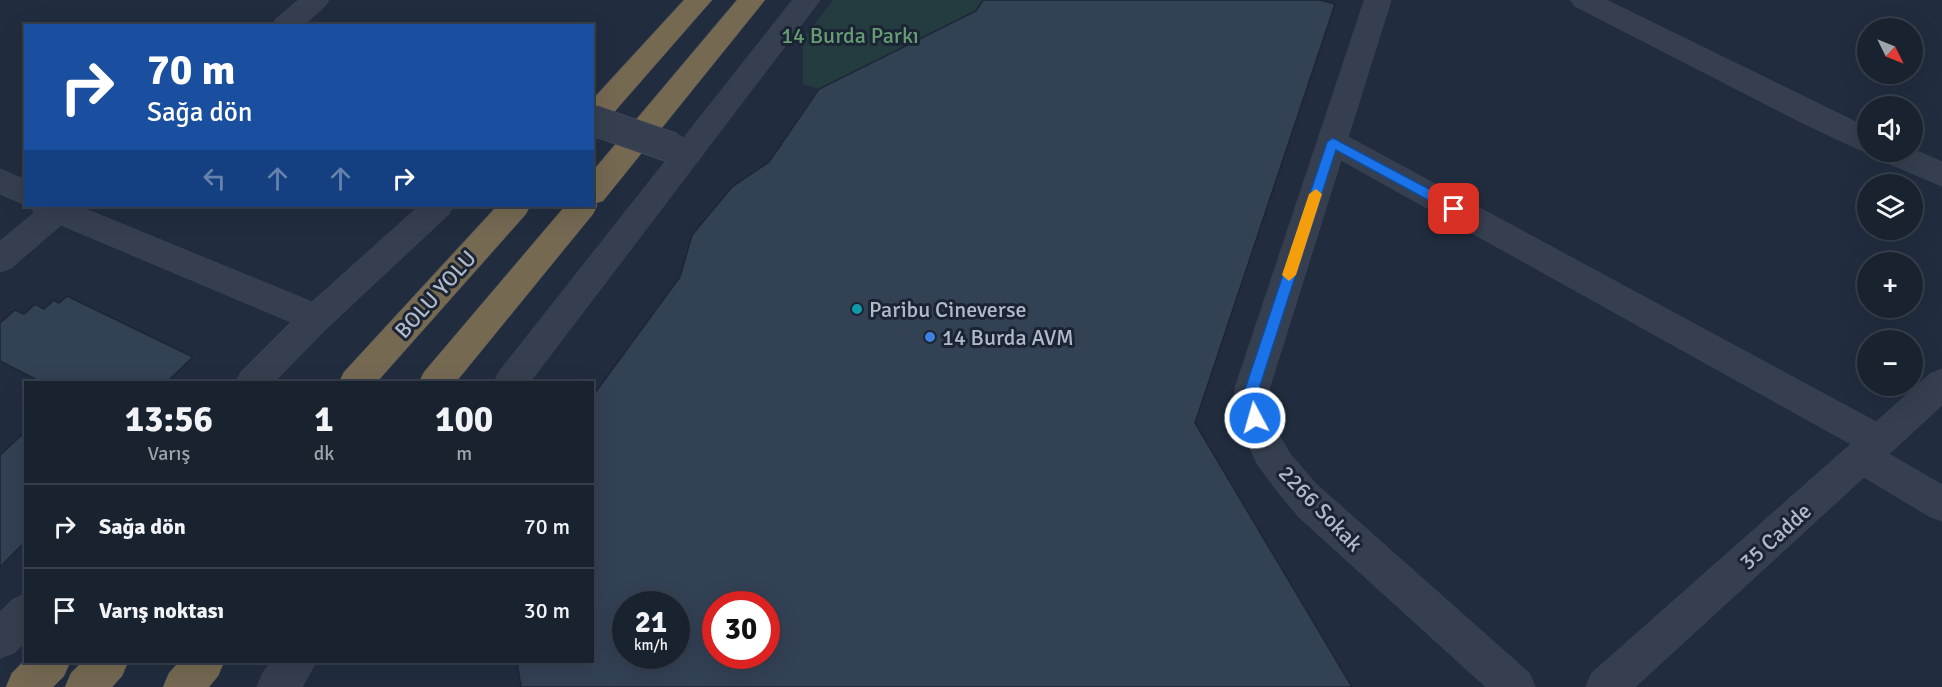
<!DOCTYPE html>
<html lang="tr">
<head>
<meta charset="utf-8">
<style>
  :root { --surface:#19222f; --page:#222a37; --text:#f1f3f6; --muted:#9fa4aa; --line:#373f4b }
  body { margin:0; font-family:Signika,sans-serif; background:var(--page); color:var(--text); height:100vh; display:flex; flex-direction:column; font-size:22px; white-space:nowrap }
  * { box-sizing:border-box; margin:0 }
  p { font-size:20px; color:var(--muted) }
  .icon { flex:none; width:33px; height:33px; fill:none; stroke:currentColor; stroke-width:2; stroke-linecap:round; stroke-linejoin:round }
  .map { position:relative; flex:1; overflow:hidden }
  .details { position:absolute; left:24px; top:381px; width:570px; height:282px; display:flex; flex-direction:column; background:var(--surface); border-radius:0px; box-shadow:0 6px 24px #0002,0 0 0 2px var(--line) }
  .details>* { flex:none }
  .banner { position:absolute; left:24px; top:24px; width:570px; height:183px; border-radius:0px; box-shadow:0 6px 24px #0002,0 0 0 2px var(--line); background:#1a4fa0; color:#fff; overflow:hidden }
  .needle { width:39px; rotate:133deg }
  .buttons { position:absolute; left:1857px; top:18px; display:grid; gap:12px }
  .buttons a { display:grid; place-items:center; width:66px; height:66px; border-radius:50%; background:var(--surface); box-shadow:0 6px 24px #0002,0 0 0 2px var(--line); font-size:30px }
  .speed { position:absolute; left:612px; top:591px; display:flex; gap:12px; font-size:30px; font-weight:700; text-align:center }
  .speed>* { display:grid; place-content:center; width:78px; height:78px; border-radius:50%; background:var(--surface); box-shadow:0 6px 24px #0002,0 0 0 2px var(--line); line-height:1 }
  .speed small { font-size:15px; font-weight:400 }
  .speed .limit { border:9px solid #d22; background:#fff; color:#111 }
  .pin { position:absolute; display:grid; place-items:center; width:51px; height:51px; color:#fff; margin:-26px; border-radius:12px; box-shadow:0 3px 9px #0006 }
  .me { position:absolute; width:66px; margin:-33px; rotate:354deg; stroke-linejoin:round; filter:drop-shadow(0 0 4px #0008) }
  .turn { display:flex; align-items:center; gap:21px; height:126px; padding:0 24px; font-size:27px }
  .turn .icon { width:78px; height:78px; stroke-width:2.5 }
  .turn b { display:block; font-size:42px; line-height:51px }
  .lanes { display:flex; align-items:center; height:57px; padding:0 24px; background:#0003; justify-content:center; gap:30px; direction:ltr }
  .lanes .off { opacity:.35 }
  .eta { display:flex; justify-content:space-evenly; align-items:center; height:102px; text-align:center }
  .eta b { font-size:36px; font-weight:700; line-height:42px }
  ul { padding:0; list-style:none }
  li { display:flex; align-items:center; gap:18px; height:84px; padding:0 24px; border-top:2px solid var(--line) }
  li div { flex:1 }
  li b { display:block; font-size:22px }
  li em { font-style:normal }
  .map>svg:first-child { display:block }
  .green { fill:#243b40 }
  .building { fill:#334155; stroke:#1d2635; stroke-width:1.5; fill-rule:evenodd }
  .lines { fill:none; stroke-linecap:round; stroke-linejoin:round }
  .minor-casing { stroke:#3f4858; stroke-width:1 }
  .highway-casing { stroke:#3e4756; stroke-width:1 }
  .minor { fill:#363f4f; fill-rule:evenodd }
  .highway { fill:#756952; fill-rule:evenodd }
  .minor-bridge-casing { stroke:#3f4858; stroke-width:31; stroke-linecap:butt }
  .minor-bridge { stroke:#363f4f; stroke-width:29 }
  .route { fill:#1a73e8; stroke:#114b97; stroke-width:1.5 }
  .slow { fill:#f59e0b }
  .culture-dot { fill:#0f9aa8; stroke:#1b2433; stroke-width:2 }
  .shop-dot { fill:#3f7fe0; stroke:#1b2433; stroke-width:2 }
  .labels { text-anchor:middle; stroke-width:6; stroke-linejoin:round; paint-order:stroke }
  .park-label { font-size:22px; fill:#669d75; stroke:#1b2433 }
  .street-label { font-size:22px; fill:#b1baca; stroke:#1b2433 }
  .poi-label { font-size:22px; fill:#b1baca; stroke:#1b2433; text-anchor:start }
</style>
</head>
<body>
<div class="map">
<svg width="1942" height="687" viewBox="0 0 1942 687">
  <rect width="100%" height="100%" fill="#212d3f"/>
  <polygon class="green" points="833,0 983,0 976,11 819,89 803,84 803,39"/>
  <g class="building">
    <path d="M983,0H1320L1335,4L1195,423L1352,687H521L517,662H592V397L680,277L692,235L732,187L769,162L819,89L976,11ZM626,604H676V656H626ZM716,604H766V656H716Z"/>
    <polygon points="67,296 193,357 167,382 41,382 0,361 0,323 15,310 24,314 35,304 44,309 54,300 59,303"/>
    <polygon points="26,431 26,541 0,567 0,455"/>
  </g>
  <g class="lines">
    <defs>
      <g id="minor">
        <polygon points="299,0 329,0 325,6 303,26 272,26 276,19"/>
        <polygon points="793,0 820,0 530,382 494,382 499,372"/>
        <polygon points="1365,0 1391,0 1348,137 1876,422 1930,374 1942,369 1942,405 1889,454 1942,485 1942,521 1929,516 1864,477 1635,687 1586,687 1592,673 1851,444 1341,160 1269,389 1272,415 1277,432 1290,454 1316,484 1529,673 1535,687 1486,687 1299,517 1282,497 1258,465 1247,442 1238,418 1235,389"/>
        <polygon points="1571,0 1606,0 1868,128 1869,152 1858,149 1797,120 1575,6"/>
        <polygon points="1912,149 1942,162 1942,186 1881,160 1876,152 1912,152"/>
        <polygon points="0,169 26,180 26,205 0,194"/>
        <polygon points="30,206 78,206 312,302 419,206 453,206 449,214 327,328 274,382 236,382 241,372 291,322 61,225 11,268 0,272 0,241 34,213"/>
        <polygon points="26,594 26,641 14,653 0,658 0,612 12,600"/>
        <polygon points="272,662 316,662 302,687 257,687 263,673"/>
      </g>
      <g id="highway">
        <polygon points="684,0 712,0 602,126 592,129 592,100"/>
        <polygon points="737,0 765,0 603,201 596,203 597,206 593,214 456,382 419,382 424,372 565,206 592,206 592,172"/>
        <polygon points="497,206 530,206 526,214 377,382 339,382 344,372"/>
        <polygon points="26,659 26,662 70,662 64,676 53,687 6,687 12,673"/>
        <polygon points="82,662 128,662 122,676 112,687 65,687 71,673"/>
        <polygon points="179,662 224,662 218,676 209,687 163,687 169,673"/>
      </g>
    </defs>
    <use href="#minor" class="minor-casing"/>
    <use href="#highway" class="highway-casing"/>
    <use href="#minor" class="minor"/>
    <use href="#highway" class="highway"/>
    <defs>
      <polyline id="minor-bridge" points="592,120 673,148"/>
    </defs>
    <use href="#minor-bridge" class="minor-bridge-casing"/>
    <use href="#minor-bridge" class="minor-bridge"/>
  </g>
  <polygon class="route" points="1333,138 1459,205 1461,209 1454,214 1450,212 1336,150 1259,389 1262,418 1260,423 1255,425 1250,423 1245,389 1327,142"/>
  <polygon class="slow" points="1316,189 1322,194 1296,275 1289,281 1282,275 1309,194"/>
  <circle class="culture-dot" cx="857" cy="309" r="6"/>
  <circle class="shop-dot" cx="930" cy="337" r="6"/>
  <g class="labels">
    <g class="park-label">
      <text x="850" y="43">14 Burda Parkı</text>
    </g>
    <g class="street-label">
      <text transform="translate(435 294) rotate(-48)" y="8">BOLU YOLU</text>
      <text transform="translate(1321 508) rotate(46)" y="8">2266 Sokak</text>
      <text transform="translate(1775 536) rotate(-42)" y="8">35 Cadde</text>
    </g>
    <g class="poi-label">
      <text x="869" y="317">Paribu Cineverse</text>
      <text x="942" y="345">14 Burda AVM</text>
    </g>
  </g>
</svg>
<div class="buttons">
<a><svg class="needle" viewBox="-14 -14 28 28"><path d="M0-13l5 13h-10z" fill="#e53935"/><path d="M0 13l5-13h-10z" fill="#9fa4aa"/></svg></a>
<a><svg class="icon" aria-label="sound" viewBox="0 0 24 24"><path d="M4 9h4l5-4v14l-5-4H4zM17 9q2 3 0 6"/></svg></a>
<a><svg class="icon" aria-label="layers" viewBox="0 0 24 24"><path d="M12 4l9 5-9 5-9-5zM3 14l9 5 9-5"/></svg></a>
<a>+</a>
<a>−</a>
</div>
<div class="speed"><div>21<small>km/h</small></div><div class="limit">30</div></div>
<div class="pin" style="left:1454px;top:209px;background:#d93025"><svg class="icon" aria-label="arrive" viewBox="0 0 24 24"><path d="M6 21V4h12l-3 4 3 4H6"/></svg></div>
<svg class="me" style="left:1255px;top:418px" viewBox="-20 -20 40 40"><circle r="17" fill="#1a73e8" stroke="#fff" stroke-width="3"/><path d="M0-11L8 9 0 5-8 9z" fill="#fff"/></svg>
<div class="banner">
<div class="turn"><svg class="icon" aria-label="right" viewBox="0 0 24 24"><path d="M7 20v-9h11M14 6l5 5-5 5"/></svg><div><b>70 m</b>Sağa dön</div></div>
<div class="lanes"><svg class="icon off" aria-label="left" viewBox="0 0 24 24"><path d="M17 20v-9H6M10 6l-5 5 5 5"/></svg><svg class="icon off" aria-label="ahead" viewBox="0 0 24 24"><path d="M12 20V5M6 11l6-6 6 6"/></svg><svg class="icon off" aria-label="ahead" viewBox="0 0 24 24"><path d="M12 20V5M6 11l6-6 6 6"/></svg><svg class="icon" aria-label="right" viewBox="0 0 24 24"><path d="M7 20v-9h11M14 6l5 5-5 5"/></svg></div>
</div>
<section class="details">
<div class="eta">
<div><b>13:56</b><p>Varış</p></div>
<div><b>1</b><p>dk</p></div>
<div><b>100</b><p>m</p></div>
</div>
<ul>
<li><svg class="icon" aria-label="right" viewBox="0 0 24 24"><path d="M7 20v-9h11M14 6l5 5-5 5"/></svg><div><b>Sağa dön</b></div><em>70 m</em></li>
<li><svg class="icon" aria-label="arrive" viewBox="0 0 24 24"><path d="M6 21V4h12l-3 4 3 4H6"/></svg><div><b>Varış noktası</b></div><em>30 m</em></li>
</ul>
</section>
</div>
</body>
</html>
